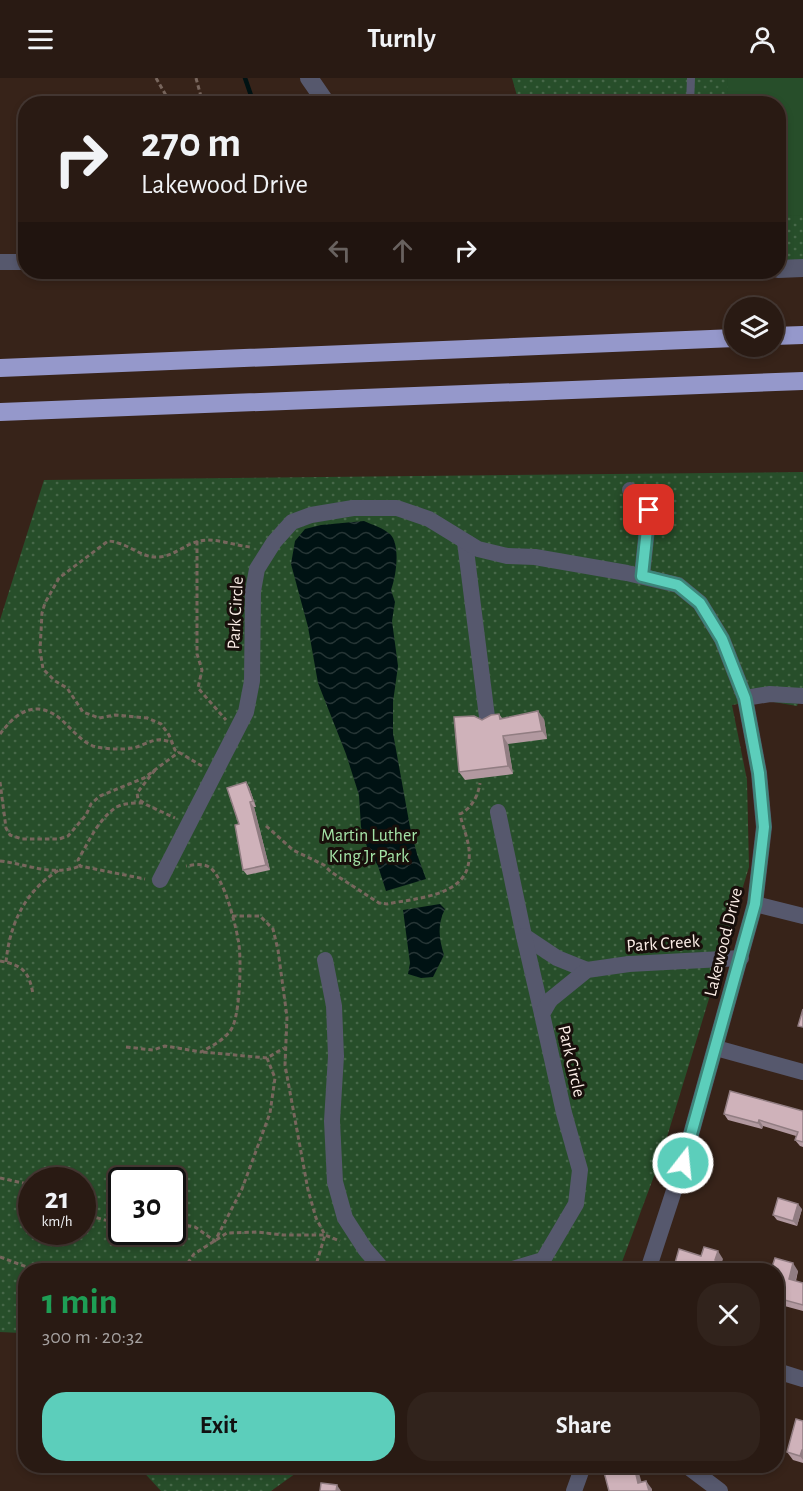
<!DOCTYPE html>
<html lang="en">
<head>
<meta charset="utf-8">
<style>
  :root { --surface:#291a13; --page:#31231c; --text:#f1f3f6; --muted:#a5a1a0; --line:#453833; --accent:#5ccebb }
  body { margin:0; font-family:"Alegreya Sans",sans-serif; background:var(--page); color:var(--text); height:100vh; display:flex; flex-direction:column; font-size:22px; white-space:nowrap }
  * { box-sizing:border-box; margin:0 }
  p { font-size:20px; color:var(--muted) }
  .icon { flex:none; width:33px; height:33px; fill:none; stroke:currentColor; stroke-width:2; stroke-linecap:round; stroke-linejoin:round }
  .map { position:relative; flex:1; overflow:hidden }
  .panel { position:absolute; left:18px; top:1185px; width:766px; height:210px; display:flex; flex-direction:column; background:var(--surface); border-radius:24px; box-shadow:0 3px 9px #0003,0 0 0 2px var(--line) }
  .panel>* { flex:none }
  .top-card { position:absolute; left:18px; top:18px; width:768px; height:183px; border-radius:24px; box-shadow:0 3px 9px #0003,0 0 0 2px var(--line); background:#291a13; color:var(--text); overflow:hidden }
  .buttons { position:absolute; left:724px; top:219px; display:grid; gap:12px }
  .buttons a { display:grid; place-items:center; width:60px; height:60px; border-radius:50%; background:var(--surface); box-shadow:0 3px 9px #0003,0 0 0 2px var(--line); font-size:30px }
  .speed { position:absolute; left:18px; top:1089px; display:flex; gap:12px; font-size:30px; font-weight:700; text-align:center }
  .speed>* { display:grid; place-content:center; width:78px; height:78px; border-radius:50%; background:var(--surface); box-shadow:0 3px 9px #0003,0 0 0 2px var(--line); line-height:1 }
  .speed small { font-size:15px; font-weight:400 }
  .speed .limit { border:3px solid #111; border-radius:9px; background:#fff; color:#111 }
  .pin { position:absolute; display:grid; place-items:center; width:51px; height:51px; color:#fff; margin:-26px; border-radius:12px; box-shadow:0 3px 9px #0006 }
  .me { position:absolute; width:66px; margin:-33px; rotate:16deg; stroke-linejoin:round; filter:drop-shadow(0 0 4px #0008) }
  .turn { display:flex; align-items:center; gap:21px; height:126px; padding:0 24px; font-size:27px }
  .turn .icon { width:78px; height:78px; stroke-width:2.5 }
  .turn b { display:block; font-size:42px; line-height:51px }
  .lanes { display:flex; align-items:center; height:57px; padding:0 24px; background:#0003; justify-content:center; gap:30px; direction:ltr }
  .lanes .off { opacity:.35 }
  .round { display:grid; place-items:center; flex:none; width:63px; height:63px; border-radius:24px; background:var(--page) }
  .head { display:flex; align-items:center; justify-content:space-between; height:102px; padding:0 24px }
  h1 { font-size:36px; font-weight:700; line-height:45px; color:#1e9e55 }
  .cta { display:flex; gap:12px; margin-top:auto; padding:12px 24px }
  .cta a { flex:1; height:69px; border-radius:24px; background:var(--accent); color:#111; font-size:24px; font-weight:700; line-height:69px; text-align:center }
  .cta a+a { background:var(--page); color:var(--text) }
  header { display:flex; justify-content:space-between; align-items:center; height:78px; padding:0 24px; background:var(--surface); font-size:27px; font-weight:700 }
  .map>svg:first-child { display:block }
  .green { fill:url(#green-dots); fill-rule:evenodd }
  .pitch { fill:#274e2a }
  .water { fill:url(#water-waves) }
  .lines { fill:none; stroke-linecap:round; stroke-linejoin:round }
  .stream { stroke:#001213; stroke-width:4.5 }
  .path { stroke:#78665d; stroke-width:3; stroke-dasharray:4.5 3; stroke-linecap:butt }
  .service { stroke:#56586d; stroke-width:8 }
  .minor { stroke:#56586d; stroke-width:16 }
  .tertiary { stroke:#56586d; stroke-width:18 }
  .motorway { stroke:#9598cb; stroke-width:18 }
  .wall { fill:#b299a0 }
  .shaded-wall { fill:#917d82 }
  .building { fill:#cfb2ba; stroke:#917d82; stroke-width:1.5 }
  .route-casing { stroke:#3c867a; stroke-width:15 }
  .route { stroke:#5ccebb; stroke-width:10 }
  .labels { text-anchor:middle; stroke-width:6; stroke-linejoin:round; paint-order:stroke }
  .street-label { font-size:18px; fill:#fbede6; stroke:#180f0b }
  .park-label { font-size:18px; fill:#a4e3a6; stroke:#180f0b }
</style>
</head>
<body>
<header><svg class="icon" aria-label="menu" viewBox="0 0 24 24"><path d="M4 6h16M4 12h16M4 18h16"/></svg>Turnly<svg class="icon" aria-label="person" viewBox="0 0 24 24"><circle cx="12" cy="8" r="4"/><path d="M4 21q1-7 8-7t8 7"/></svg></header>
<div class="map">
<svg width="803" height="1413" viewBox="0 0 803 1413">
  <defs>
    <pattern id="green-dots" width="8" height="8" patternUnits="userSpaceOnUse" patternTransform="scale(1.5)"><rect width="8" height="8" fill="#274e2a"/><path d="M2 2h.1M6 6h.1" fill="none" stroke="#476849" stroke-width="1.8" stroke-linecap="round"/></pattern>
    <pattern id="water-waves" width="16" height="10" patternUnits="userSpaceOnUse" patternTransform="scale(1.5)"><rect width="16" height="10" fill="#001213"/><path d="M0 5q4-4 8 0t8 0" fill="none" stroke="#263535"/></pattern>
  </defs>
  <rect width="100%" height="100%" fill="#372319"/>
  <g class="green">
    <polygon points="512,0 803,0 803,184 779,185 778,26 519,25"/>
    <path d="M803,394V612L797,628L762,622L732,627L747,702L749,789L660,1082L619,1192H26L25,1260L21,1255L0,1254V542L44,402ZM32,1102H82V1154H32ZM122,1102H172V1154H122Z"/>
    <polygon points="138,1388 306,1388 271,1413 161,1413"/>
  </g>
  <polygon class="pitch" points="728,0 803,0 803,138 779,137 778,26 727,25"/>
  <g class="water">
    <path d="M364,443C373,447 383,450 390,456C401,467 396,499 391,512L395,524L392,543L398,588L393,624V655L410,749L417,776L426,801L386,813L378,788L367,769L361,749L359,717L346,676L318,605L308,549L291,486L295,463L305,451L321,447Z"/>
    <path d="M440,826L445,831C437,847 439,860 444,877L433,899L421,900L408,896L410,885L403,832Z"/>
  </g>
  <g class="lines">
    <polyline class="stream" points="245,0 254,26"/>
    <g class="path">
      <polyline points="156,0 171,26"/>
      <polyline points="196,0 203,26"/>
      <polyline points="197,463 197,576 202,592 198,610 226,642"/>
      <path d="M0,656C9,644 22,630 38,631C64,633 73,662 96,669C107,671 122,672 133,670C150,666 154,657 173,665"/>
      <path d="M202,688L175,672L169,657L161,646L147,640L115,637L99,640L83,634L67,610L55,603L43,591L40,572L42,535L45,525L59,500L108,463C127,464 141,480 157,479C173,479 182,468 196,464C212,458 235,468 251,469"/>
      <polyline points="155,692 137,715 138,721 147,727 175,740"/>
      <polyline points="0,704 6,750 10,757 22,761 59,761 68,758 86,737 91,726 100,718 144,700 179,674"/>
      <path d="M143,725C134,725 122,725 115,730C98,742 88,765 78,782L80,788L145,801"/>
      <path d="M266,748L293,772L324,787L331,794L379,825L387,826C415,820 466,819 469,782C471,766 463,751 460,736C472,730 478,718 480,705"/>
      <path d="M0,783C27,786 53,799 80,788"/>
      <polyline points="232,838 260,838 273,851 278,872 287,939 285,987 308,1112 316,1140 325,1157 340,1163"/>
      <path d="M0,883C23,887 29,894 33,916"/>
      <path d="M6,884C10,845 25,813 59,792"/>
      <path d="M126,969L153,972L165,968L201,974C212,968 228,960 233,948C240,931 242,879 238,861C235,844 223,797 209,789C202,785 193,787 186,788"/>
      <polyline points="203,974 267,980 284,970"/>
      <polyline points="0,1100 32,1107"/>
      <polyline points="82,1136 105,1142 122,1143"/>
      <polyline points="172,1145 195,1149 215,1163 242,1111 270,1035 275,1000 267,980"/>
      <polyline points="0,1179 35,1192"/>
      <polyline points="185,1192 187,1186 194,1176 227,1155 257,1154 283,1157 325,1157 316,1187 316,1192"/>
    </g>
    <polyline class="service" points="690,26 691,0"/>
    <g class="minor">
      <polyline points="0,184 26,184"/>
      <polyline points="630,412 649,432 642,498"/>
      <polyline points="465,464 487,639"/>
      <polyline points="745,620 770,616 803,618"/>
      <polyline points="498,734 524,858 557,880 587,892"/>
      <polyline points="160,802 246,634 252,603 253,513 257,491 274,464 292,444 311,437 353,430 397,430 429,441 478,471 507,478 535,479 627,495 678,507 700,525 722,561 745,620 759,695 764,749 755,826 683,1085 648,1192"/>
      <polyline points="755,826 803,838"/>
      <polyline points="524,858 542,936"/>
      <polyline points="325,882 334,928 336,978 332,1043 335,1104 345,1140 365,1171 383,1192"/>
      <polyline points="716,970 803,994"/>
      <polyline points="509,1192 543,1182 576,1126 580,1092 564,1035 542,936 550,922 587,892 629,886 741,880"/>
      <polyline points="777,1293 803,1301"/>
      <polyline points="687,1388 720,1413"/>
      <polyline points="574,1413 583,1388"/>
    </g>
    <g class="tertiary">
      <polyline points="309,0 327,26"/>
      <polyline points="778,191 803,190"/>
      <polyline points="573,194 654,194"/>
    </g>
    <g class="motorway">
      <polyline points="774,258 803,257"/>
      <polyline points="0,290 735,260"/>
      <polyline points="0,334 803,303"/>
    </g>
  </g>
  <g class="wall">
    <polygon points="499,636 502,640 544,641 547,661 508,666 513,696 465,702 459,694 482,642"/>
    <polygon points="246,704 249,709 256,729 254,729 270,792 247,797 243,792 239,746"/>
    <polygon points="803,1033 803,1069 800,1068 795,1062 796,1058 763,1048 762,1051 728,1042 724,1036"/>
    <polygon points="802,1131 797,1148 777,1142 773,1137"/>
    <polygon points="777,1192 798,1193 796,1203 803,1205 803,1233 777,1226"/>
    <polygon points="803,1343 803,1385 793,1382 787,1374"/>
    <polygon points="748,1388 763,1388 760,1394"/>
  </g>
  <g class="shaded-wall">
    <polygon points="538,633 544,641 547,661 542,653"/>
    <polygon points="503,658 508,666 513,696 508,688"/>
    <polygon points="246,704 249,709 256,729 253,723"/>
    <polygon points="250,724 254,729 270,792 266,787"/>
    <polygon points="759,1042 763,1048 762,1051 758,1045"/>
    <polygon points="798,1126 802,1131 797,1148 793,1143"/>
    <polygon points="718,1173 723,1181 720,1190 715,1182"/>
    <polygon points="727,1185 732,1192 725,1192"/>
    <polygon points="793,1185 798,1193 794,1208 789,1201"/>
    <polygon points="802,1372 803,1373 803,1382 800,1378"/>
    <polygon points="634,1388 639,1395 644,1413 638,1405"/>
    <polygon points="755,1388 763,1388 760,1394"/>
    <polygon points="646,1403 652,1411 652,1413 649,1413"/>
    <polygon points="337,1407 341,1413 336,1413"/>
  </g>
  <g class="building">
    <polygon points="538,633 542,653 503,658 508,688 459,694 454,639 474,638 482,642 491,637 499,636 500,641"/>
    <polygon points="246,704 253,723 250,724 266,787 243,792 235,747 239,746 227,710"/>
    <polygon points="803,931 803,949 798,948"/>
    <polygon points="730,1013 803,1033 803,1064 795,1062 798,1054 759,1042 758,1045 724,1036"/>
    <polygon points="778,1120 798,1126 793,1143 773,1137"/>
    <polygon points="704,1169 718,1173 715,1182 727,1185 725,1192 673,1192 679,1171 701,1178"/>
    <polygon points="775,1180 793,1185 789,1201 803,1205 803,1227 777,1220 777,1192 771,1192"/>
    <polygon points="796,1341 803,1343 803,1372 802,1372 800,1378 787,1374"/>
    <polygon points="630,1388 634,1388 638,1405 646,1403 649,1413 609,1413 604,1394"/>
    <polygon points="321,1405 337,1407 336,1413 320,1413"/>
  </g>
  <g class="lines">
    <defs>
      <polyline id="route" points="649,432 642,498 678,507 700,525 722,561 745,620 759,695 764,749 755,826 683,1085"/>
    </defs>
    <use href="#route" class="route-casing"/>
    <use href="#route" class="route"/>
  </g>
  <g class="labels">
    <g class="street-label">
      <text transform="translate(235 535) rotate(-87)" y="6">Park Circle</text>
      <text transform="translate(723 864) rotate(-76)" y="6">Lakewood Drive</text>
      <text transform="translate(663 865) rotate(-4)" y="6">Park Creek</text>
      <text transform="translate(572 983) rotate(77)" y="6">Park Circle</text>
    </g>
    <g class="park-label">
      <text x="369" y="763">Martin Luther<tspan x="369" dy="21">King Jr Park</tspan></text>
    </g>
  </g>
</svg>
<div class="buttons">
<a><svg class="icon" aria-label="layers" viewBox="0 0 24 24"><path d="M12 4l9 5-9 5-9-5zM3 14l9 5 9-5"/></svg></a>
</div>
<div class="speed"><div>21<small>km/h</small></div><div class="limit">30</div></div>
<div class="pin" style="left:649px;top:432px;background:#d93025"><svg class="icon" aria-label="arrive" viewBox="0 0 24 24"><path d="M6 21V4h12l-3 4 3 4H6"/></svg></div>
<svg class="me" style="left:683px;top:1085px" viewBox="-20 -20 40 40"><circle r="17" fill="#5ccebb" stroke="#fff" stroke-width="3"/><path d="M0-11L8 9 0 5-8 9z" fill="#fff"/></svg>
<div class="top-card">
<div class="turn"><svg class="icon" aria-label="right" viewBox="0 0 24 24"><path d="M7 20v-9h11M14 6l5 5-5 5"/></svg><div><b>270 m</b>Lakewood Drive</div></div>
<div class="lanes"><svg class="icon off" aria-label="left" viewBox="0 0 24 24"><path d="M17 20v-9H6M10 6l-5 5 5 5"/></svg><svg class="icon off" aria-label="ahead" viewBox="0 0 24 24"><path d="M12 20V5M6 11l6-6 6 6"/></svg><svg class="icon" aria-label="right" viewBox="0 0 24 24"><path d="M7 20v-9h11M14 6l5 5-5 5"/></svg></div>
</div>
<section class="panel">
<div class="head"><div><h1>1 min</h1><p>300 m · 20:32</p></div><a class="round"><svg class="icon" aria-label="close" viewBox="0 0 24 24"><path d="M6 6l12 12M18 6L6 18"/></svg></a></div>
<div class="cta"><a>Exit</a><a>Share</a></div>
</section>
</div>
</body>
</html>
